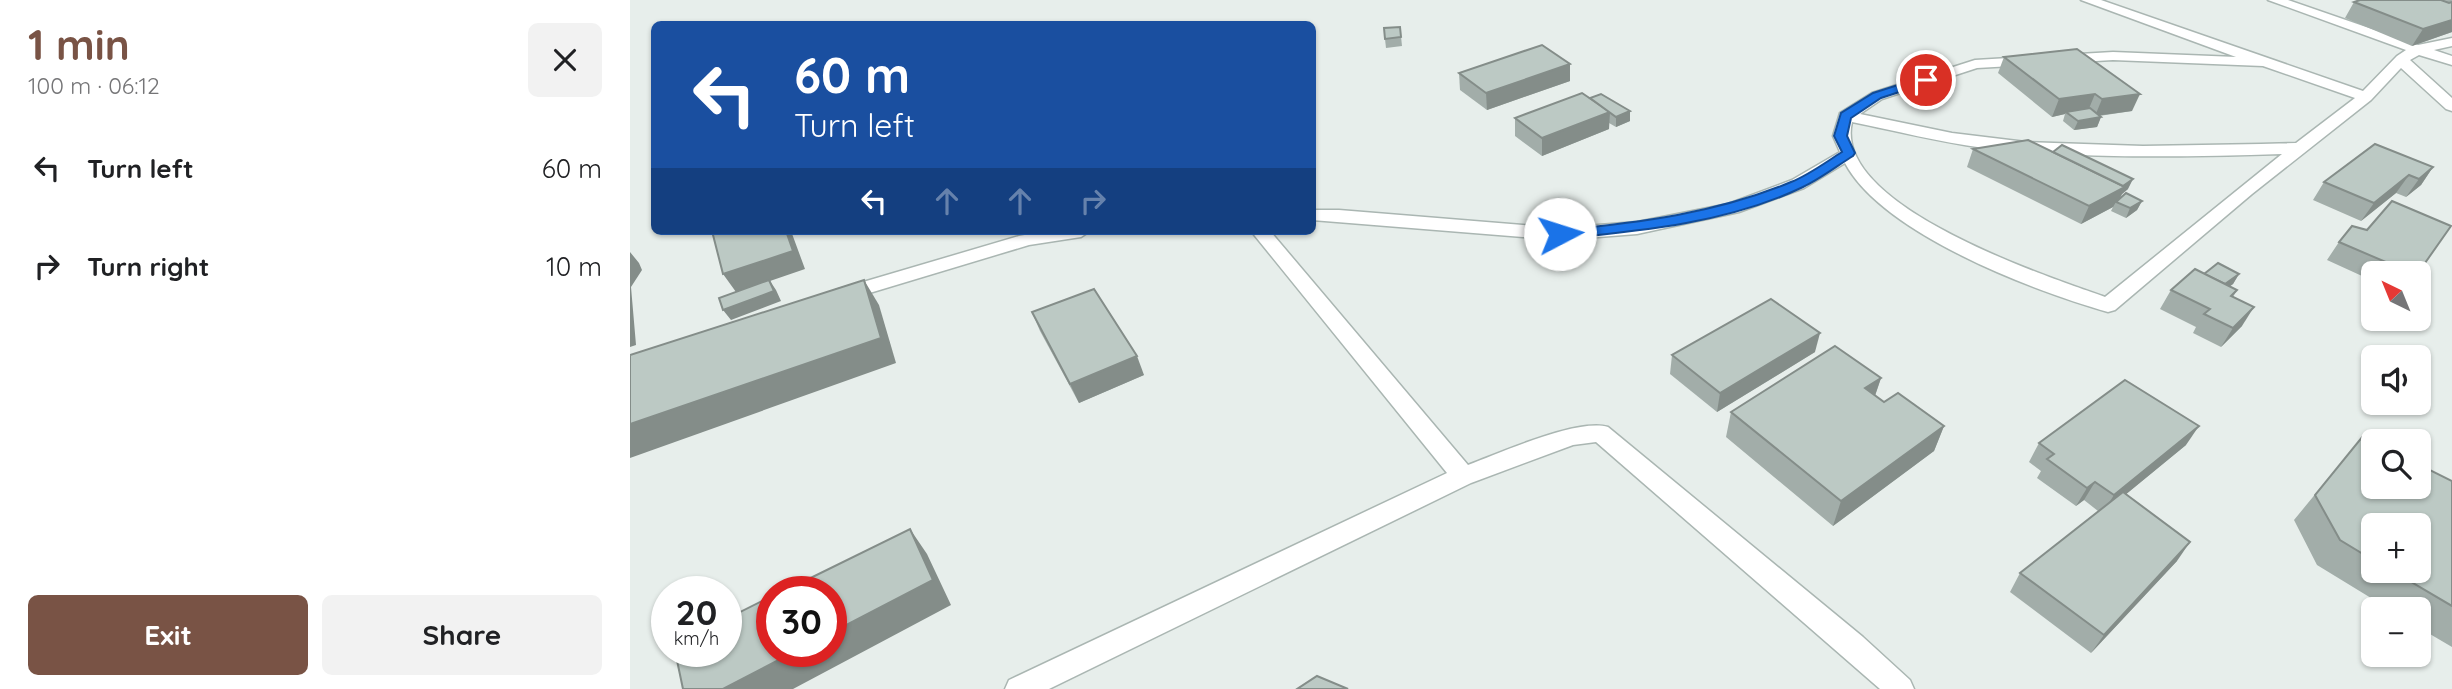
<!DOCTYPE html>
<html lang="en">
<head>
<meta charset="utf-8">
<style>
  :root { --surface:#fff; --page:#f2f2f2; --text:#202124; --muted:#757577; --accent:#795345 }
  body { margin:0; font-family:Quicksand,sans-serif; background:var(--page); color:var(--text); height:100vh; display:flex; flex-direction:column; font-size:26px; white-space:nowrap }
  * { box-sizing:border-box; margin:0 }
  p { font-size:23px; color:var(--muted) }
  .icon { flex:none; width:38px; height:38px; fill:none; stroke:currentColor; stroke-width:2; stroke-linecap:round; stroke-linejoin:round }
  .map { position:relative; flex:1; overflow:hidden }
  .sheet { display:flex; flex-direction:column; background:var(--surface); width:630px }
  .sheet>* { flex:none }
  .hud { position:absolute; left:21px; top:21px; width:665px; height:214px; border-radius:10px; box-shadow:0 2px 5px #0004; background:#1a4fa0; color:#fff; overflow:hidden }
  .needle { width:46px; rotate:317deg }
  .tools { position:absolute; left:1731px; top:261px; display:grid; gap:14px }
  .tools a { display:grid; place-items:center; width:70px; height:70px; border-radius:10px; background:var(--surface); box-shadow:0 2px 5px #0004; font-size:35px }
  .speed { position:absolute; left:21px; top:576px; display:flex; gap:14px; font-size:35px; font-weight:700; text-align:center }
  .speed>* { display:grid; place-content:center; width:91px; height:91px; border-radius:50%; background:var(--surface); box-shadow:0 2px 5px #0004; line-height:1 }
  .speed small { font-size:18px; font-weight:400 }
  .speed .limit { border:10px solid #d22; background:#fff; color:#111 }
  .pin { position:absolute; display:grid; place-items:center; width:60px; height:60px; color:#fff; margin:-30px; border:4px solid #fff; border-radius:50%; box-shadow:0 2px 7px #0007 }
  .me { position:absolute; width:77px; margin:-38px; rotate:85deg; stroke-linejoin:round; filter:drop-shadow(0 0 5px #0008) }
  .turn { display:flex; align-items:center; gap:24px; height:147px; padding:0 28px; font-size:32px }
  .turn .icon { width:91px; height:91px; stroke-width:2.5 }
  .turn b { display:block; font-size:49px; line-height:60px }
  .lanes { display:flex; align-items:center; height:66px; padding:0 28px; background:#0003; justify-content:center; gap:35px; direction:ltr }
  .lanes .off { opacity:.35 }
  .round { display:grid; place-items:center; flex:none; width:74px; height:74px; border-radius:10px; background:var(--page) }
  .summary { display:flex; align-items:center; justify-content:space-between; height:119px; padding:0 28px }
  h1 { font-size:42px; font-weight:700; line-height:52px; color:var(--accent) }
  .primary-button { display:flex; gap:14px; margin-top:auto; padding:14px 28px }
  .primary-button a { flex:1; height:80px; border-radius:10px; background:var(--accent); color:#fff; font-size:28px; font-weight:700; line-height:80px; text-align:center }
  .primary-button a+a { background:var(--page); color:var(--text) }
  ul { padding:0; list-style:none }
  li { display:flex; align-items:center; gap:21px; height:98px; padding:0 28px }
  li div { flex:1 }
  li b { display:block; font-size:26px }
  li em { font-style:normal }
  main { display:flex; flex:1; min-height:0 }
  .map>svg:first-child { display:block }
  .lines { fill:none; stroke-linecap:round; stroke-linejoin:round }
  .minor-casing { stroke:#aab6b2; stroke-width:3 }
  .minor { fill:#fff; fill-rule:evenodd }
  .wall { fill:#a2ada9; fill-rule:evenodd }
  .shaded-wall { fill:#848d89 }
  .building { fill:#bcc9c4; stroke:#848d89; stroke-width:2 }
  .route { fill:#1a73e8; stroke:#114b97; stroke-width:2 }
</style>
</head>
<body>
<main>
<section class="sheet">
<div class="summary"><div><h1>1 min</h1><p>100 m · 06:12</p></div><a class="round"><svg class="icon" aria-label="close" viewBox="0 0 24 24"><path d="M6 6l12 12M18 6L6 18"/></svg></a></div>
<ul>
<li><svg class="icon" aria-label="left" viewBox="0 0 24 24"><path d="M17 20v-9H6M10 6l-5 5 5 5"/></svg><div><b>Turn left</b></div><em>60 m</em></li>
<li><svg class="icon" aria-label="right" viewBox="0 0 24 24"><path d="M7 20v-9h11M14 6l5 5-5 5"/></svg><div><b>Turn right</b></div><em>10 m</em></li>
</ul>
<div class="primary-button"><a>Exit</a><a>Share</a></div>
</section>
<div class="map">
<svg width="1822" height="689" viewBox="0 0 1822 689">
  <rect width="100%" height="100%" fill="#e7eeeb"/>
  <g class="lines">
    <defs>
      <g id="minor">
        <path d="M1451,0H1471L1733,91L1767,56L1776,50L1638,0H1658L1788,45L1822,38V46L1804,50L1822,56V65L1789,55L1780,60L1822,98V111L1816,109L1771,68L1741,100L1622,194L1485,310L1478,312C1403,291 1252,233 1215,163L1174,188L1109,212L1007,234L930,240L682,220V210H709L930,228L1007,222L1098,204L1162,180L1210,152L1203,136L1210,113L1242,93L1345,60L1483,52L1606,57ZM1483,60L1633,66L1725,98L1666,143L1631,144L1513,146L1396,142L1322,133L1230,114L1252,99L1347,68ZM1222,122C1266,131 1309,142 1354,148C1452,159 1553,157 1652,154L1475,297C1416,276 1202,206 1222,122Z"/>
        <polygon points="417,231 460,231 451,237 399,245 213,301 206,300 203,295 206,290 389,236"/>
        <path d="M621,231H640L838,465C869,453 948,418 978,427L1233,637L1280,680L1284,689H1250L966,442L943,445L841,483L419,689H375L379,680L817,473Z"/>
      </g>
    </defs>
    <use href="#minor" class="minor-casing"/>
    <use href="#minor" class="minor"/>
  </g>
  <g class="wall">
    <polygon points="1822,0 1822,32 1782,46 1715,18 1724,2"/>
    <polygon points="770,27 772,46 756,48 755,39"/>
    <polygon points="1447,49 1502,111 1469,116 1471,117 1467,127 1444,130 1433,121 1435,114 1422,117 1368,73 1374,57"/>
    <polygon points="829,73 940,81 857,110 830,90"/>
    <polygon points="1000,111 1000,121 986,127 979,123 979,129 912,156 885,136 885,118"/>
    <polygon points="1343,149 1498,189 1492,194 1489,199 1512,201 1507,210 1496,218 1481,211 1483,207 1451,224 1337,167"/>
    <polygon points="1803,167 1791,185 1776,197 1766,193 1731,221 1683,200 1694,182"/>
    <polygon points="1821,226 1787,273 1743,273 1743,281 1697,260 1709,242 1737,230"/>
    <polygon points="1574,274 1609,274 1603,284 1600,286 1607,290 1603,297 1612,326 1591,347 1563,333 1566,327 1530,309 1541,290"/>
    <polygon points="402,312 514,375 449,403 410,331"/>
    <polygon points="1185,352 1087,412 1040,374 1042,355"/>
    <polygon points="1251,378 1245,396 1254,402 1314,426 1304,451 1203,526 1096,437 1101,412"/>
    <path d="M1733,436L1822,481V647L1788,627V609H1759L1687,565L1664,520ZM1743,525L1788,570H1743Z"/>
    <polygon points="1409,443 1556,445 1496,494 1547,561 1461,653 1380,592 1390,573 1468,511 1454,500 1446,506 1407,478 1411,471 1399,462"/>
  </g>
  <g class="shaded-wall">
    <polygon points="1822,20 1822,32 1782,46 1793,29"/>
    <polygon points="940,64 940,81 857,110 856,93"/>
    <polygon points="1465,94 1458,111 1436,112 1435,114 1422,117 1429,99"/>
    <polygon points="1510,94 1502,111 1465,116 1472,99"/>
    <polygon points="1000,111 1000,121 986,127 986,117"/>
    <polygon points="980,112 979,129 912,156 912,138"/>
    <polygon points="1471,117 1467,127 1444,130 1448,121"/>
    <polygon points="1803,167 1791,185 1776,197 1789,179"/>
    <polygon points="1779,175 1766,193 1731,221 1744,203"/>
    <polygon points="1503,179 1498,189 1492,194 1488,202 1486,202 1483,207 1451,224 1459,206"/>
    <polygon points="1512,201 1507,210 1496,218 1500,208"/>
    <polygon points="156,231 161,231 175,269 140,281 146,290 151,301 101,320 93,310 106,292 93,274"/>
    <polygon points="0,252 9,263 12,270 1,287 6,345 0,347"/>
    <polygon points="1609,274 1603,284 1581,300 1587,290"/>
    <polygon points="234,280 249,305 266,363 0,458 0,424"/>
    <polygon points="1624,307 1612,326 1591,347 1603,328"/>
    <polygon points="1190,333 1185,352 1087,412 1090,393"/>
    <polygon points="507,356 514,375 449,403 440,384"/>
    <polygon points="1251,378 1242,404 1235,388"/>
    <polygon points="1314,426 1304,451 1203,526 1211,501"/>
    <polygon points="1569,426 1556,445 1472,514 1484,495"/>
    <polygon points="1465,482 1454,500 1446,506 1457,488"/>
    <polygon points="280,529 297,554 321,605 163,689 93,689 166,651 201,651 201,633"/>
    <polygon points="1560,542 1547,561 1461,653 1474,635"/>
  </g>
  <g class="building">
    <polygon points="1730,0 1811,0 1819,3 1822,2 1822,20 1793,29 1724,2"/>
    <polygon points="770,27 771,37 755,39 754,28"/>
    <polygon points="912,45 940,64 856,93 829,73"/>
    <polygon points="1447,49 1510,94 1472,99 1465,94 1429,99 1374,57"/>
    <polygon points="952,93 980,112 912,138 885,118"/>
    <polygon points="971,94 1000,111 986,117 960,98"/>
    <polygon points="1460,108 1471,117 1448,121 1436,112"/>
    <polygon points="1398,140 1495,187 1459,206 1343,149"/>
    <polygon points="1745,144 1803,167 1789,179 1779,175 1744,203 1694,182"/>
    <polygon points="1432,145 1503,179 1493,186 1423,152"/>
    <polygon points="1496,193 1512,201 1500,208 1486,202"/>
    <polygon points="1762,201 1821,226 1795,263 1758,263 1709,242 1722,226 1737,230"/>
    <polygon points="82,231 156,231 163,251 93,274"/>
    <polygon points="1588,263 1609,274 1595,284 1574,274"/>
    <polygon points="1565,269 1607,290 1601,296 1624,307 1603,328 1574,314 1580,309 1541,290"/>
    <polygon points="139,280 144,291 93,310 89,298"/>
    <polygon points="234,280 251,338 0,424 0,355"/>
    <polygon points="464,289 507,356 440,384 402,312"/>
    <polygon points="1141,299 1190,333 1090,393 1042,355"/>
    <polygon points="1205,346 1251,378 1235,388 1254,402 1268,393 1314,426 1211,501 1101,412"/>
    <polygon points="1495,380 1569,426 1484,495 1465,482 1457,488 1417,459 1424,454 1409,443"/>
    <polygon points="1733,436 1743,441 1743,486 1788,486 1788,464 1822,481 1822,606 1761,570 1788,570 1788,525 1743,525 1743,560 1710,540 1685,495"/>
    <polygon points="1493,492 1560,542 1474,635 1390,573"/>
    <polygon points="280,529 303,580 201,633 201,592 152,592"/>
    <polygon points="142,596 142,651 166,651 93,689 53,689 45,651 96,651 96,619"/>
    <polygon points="687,676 718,689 667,689"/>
  </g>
  <path class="route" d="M1296,76L1300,77V82L1251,98L1221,118L1217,136L1225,153L1223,156C1207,166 1190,179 1173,187C1098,223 1011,231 930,239L923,234L930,230C1009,223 1087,213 1161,182C1179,175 1196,162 1212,152L1204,136L1211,113L1243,93Z"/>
</svg>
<div class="tools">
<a><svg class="needle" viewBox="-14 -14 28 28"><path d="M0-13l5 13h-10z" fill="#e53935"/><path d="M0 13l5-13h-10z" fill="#757577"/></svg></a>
<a><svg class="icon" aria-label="sound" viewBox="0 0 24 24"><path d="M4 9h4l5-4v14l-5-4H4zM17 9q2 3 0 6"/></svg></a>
<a><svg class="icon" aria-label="search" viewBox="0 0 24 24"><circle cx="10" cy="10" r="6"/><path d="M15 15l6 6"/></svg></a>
<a>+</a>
<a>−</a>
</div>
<div class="speed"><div>20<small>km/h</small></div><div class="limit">30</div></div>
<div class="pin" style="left:1296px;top:80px;background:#d93025"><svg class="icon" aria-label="arrive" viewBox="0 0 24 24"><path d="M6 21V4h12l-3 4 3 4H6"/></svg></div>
<svg class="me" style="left:930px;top:234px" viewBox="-20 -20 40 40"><circle r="19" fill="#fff"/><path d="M0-13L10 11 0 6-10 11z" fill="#1a73e8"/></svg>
<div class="hud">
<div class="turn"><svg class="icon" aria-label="left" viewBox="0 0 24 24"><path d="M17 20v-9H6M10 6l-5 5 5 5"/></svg><div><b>60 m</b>Turn left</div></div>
<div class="lanes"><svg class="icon" aria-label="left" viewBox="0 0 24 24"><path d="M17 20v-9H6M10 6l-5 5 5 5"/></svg><svg class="icon off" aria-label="ahead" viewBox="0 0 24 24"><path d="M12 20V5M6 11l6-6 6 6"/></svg><svg class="icon off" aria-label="ahead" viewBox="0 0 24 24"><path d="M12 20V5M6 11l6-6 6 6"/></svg><svg class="icon off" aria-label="right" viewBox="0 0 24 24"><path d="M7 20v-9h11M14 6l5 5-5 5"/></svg></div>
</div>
</div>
</main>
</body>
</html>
